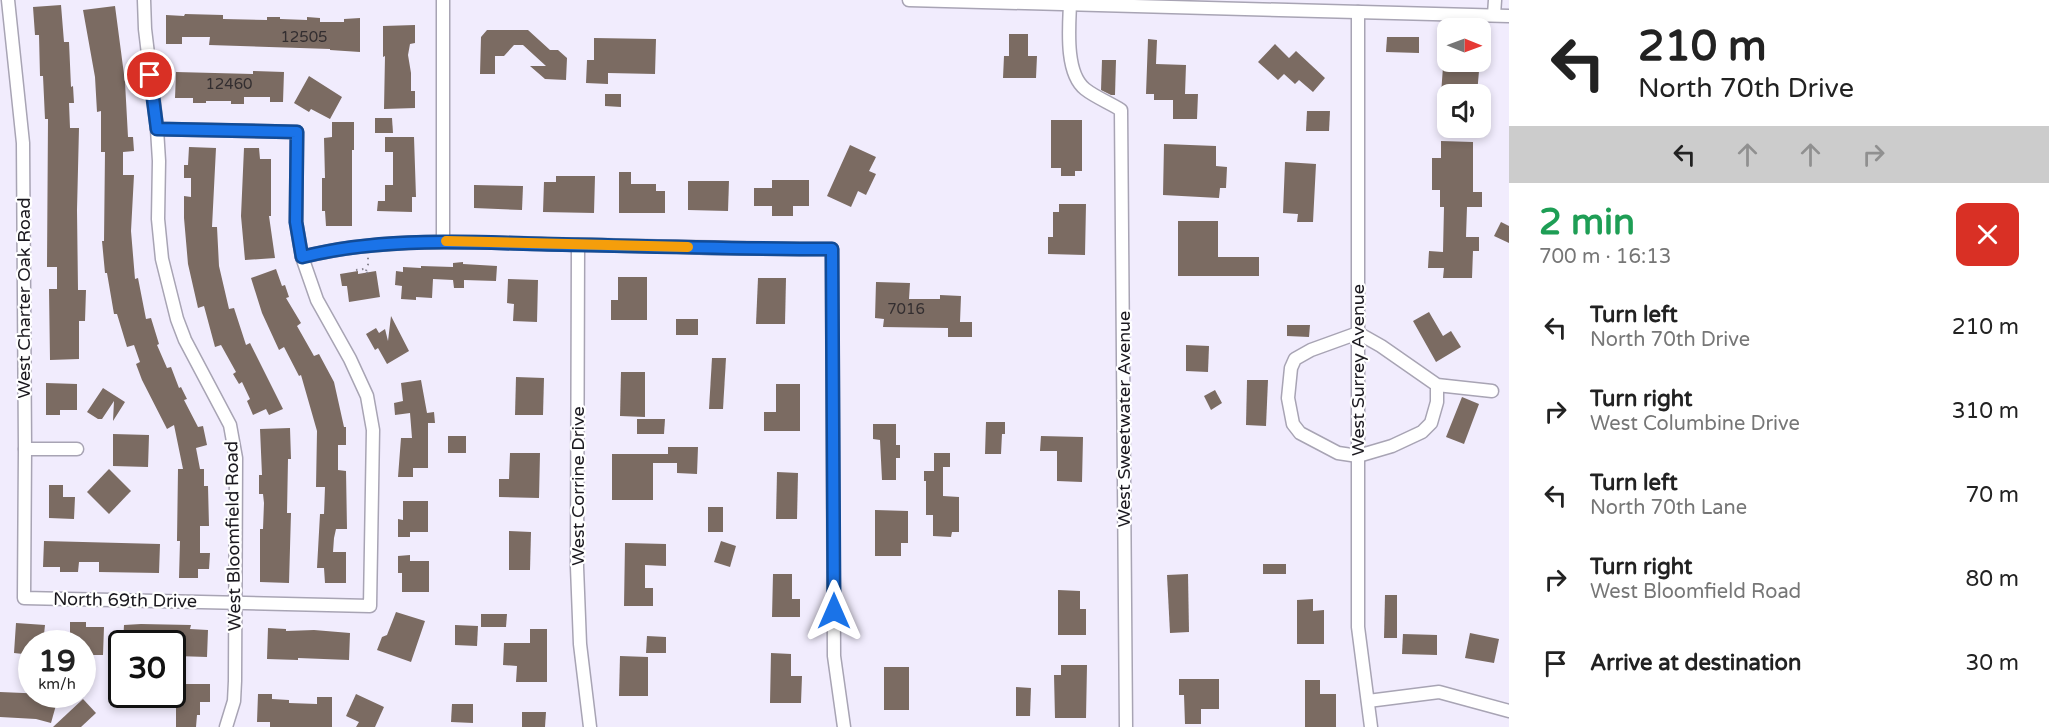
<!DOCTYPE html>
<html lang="en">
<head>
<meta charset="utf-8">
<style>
  :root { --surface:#fff; --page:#f2f2f2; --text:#222; --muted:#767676 }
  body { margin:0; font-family:"Varela Round",sans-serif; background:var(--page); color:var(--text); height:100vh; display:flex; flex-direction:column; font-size:22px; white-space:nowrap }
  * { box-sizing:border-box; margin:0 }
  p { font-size:20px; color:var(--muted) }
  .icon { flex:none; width:33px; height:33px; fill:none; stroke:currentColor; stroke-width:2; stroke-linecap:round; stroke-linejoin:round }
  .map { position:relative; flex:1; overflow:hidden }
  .panel { display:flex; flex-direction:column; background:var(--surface); width:540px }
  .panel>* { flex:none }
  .guide { background:#fff; color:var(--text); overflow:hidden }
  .needle { width:39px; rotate:91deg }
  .controls { position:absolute; left:1437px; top:18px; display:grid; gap:12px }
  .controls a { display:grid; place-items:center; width:54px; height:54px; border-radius:12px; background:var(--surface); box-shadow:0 3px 9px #0003; font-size:30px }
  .speed { position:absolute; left:18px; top:630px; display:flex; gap:12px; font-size:30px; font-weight:700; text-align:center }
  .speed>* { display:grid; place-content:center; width:78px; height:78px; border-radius:50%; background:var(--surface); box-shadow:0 3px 9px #0003; line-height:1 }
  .speed small { font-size:15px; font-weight:400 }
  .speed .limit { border:3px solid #111; border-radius:9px; background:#fff; color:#111 }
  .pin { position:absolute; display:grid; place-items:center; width:51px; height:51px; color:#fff; margin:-26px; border:3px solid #fff; border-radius:50%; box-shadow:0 2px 6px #0007 }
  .me { position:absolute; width:66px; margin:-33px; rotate:0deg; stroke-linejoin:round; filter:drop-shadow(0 0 4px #0008) }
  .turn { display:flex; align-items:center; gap:21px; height:126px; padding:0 30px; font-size:27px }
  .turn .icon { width:78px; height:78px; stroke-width:2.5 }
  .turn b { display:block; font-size:42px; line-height:51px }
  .lanes { display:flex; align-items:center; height:57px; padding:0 30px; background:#0003; justify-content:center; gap:30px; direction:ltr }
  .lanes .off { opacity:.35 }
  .round { display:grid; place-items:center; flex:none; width:63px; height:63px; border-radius:12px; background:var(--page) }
  .head { display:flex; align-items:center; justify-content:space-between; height:102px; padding:0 30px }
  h1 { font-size:36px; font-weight:800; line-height:45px; color:#1e9e55 }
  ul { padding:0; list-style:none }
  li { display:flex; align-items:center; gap:18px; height:84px; padding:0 30px }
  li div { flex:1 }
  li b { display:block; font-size:22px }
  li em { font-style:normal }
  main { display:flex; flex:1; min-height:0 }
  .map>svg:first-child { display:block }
  .building { fill:#7b6b62 }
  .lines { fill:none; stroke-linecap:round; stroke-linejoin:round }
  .minor-casing { stroke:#a8a4b4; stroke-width:15 }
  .path { stroke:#888590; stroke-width:2; stroke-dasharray:1.5 4.5; stroke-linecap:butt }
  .minor { stroke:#fff; stroke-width:12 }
  .route-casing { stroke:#114b97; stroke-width:15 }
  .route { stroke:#1a73e8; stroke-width:10 }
  .slow { stroke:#f59e0b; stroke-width:10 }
  .labels { text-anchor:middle; stroke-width:4.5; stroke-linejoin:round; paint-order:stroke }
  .number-label { font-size:15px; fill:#332e30 }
  .street-label { font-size:18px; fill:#1b191f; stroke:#fff }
</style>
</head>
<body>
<main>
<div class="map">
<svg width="1509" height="727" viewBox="0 0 1509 727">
  <rect width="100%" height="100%" fill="#f1ecfd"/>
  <g class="building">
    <polygon points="61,5 64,42 69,42 71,87 73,86 74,103 69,103 70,128 79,128 77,210 78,290 86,290 85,321 79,321 79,359 50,360 49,289 57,289 57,267 47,267 48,119 45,119 43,76 40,76 39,35 35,35 33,7"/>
    <polygon points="115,6 125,82 128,137 133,137 134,151 123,152 123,175 134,175 131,231 135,279 138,278 146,319 151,318 159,344 157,345 167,368 171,367 179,388 181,387 187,399 184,400 198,427 203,426 207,445 196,448 200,469 204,469 204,486 208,486 209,526 200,526 200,553 210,553 209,569 198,569 198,578 179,578 180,541 177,541 178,469 183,469 174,425 167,429 142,380 136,364 140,362 134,345 127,347 117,314 114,314 107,273 105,273 102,241 104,241 105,152 101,152 101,111 97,112 95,77 83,10"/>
    <polygon points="185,14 223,15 223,19 267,20 267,17 280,17 280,19 307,20 307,17 320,18 320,22 344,22 344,19 360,18 360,52 330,50 330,49 209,45 210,37 182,37 182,44 166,44 166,15 184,16"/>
    <polygon points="415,25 415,43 410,44 408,55 411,73 411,91 415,91 415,108 384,109 385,56 383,57 383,26"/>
    <polygon points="487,30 528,30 550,50 558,50 567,58 566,80 545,79 530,66 546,66 523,45 514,45 504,56 495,56 495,74 480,74 481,37"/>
    <polygon points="1009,34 1028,34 1028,56 1037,56 1036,78 1003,78 1004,56 1009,56"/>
    <polygon points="1387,37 1419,37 1419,53 1386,52"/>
    <polygon points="594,38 656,39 655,74 608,73 608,84 586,83 587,60 594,60"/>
    <polygon points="1148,39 1157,40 1156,64 1186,65 1185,94 1198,94 1197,119 1173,119 1173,100 1154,100 1154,94 1146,94"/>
    <polygon points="1275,44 1289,58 1296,51 1325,78 1313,92 1299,80 1295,84 1284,74 1278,80 1258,62"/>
    <polygon points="1102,60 1116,60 1115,95 1111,95 1101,90"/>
    <polygon points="1453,62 1466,62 1465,70 1479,71 1477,94 1441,94 1443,67 1453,68"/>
    <polygon points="253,71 284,72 283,102 270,102 270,97 244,97 244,104 231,104 231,101 206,101 206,103 193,103 193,98 175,98 176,72 253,74"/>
    <polygon points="309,76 342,97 330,119 311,109 309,112 294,103"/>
    <polygon points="605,94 621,94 621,107 605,106"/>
    <polygon points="1307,111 1330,111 1329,131 1306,131"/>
    <polygon points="375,118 392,118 393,133 375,133"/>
    <polygon points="1051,120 1082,120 1082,171 1075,171 1075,176 1061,176 1061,168 1051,168"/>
    <polygon points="332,122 354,122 354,150 352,150 352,226 326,226 325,211 322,211 322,178 325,178 324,138 332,137"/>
    <polygon points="385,137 414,137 416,197 412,197 412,212 377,211 378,201 385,201 385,185 393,185 393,152 385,152"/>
    <polygon points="1441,141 1473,142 1473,192 1482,192 1482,207 1467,207 1466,237 1479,237 1479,251 1473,251 1472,278 1443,278 1444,268 1428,268 1429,251 1443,252 1444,207 1440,207 1440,190 1432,190 1432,158 1441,158"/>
    <polygon points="1164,144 1216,146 1216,166 1227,167 1226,188 1220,188 1219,198 1163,195"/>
    <polygon points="850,145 876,157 869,171 876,174 866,195 858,191 851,207 827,196"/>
    <polygon points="189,147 216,148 212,227 217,227 219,266 229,309 234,308 246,345 250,343 283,409 269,415 266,409 253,415 247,401 250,399 242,382 239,384 233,374 236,372 221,345 215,347 204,306 198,308 188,264 184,218 184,196 191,197 191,178 184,178 184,165 188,165"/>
    <polygon points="244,148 259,148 260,159 271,159 271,216 269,216 275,258 245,260 241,216"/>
    <polygon points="1285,162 1316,164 1313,222 1297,222 1298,214 1283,213"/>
    <polygon points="619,172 631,172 631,184 656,184 656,191 665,191 665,213 619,213"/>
    <polygon points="556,176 595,176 594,213 543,212 544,182 556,182"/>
    <polygon points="772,180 809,180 809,206 793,206 793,216 772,216 772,206 754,206 754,188 772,188"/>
    <polygon points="688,181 729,181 728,211 688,210"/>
    <polygon points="474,185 523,186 522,210 474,208"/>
    <polygon points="1059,204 1086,204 1085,255 1048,254 1048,237 1053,237 1053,212 1059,212"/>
    <polygon points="1178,221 1218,221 1218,257 1259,257 1259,276 1178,276"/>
    <polygon points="1501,222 1509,226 1509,243 1494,236"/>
    <polygon points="463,262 463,264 497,266 496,281 464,280 464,288 454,288 453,280 433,279 432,298 416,297 416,300 401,299 402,286 395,285 396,271 403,272 403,267 421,268 421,266 453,267 453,263"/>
    <polygon points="276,269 282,286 285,285 289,297 286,298 301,323 297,326 314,356 319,354 334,382 344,427 346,427 346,445 338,445 338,470 346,471 347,529 336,529 334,538 333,552 346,552 346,583 325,583 324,568 317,568 320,514 324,514 325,487 316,487 317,431 301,375 299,376 284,347 279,350 262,313 251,278"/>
    <polygon points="358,271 358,274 376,271 380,297 349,302 347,286 342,286 340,274"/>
    <polygon points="618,277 647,277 647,320 611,320 611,300 618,300"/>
    <polygon points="758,278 786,278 785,324 756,324"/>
    <polygon points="508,279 538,280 537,322 513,321 514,304 507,303"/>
    <polygon points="876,282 910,283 909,299 940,299 940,295 961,296 960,322 972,322 972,337 948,337 948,328 883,327 884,319 875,318"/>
    <polygon points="1429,312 1443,336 1451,331 1461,347 1436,362 1413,321"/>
    <polygon points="391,316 409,351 387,364 378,348 375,350 366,334 376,328 379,333 385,329 388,341"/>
    <rect x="676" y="319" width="22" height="16"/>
    <polygon points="1287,325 1310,325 1309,337 1287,336"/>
    <polygon points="1186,345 1209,346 1208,372 1186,371"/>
    <polygon points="712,358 726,358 723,409 709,409"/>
    <polygon points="621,372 645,372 645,417 620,416"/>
    <polygon points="516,377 544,378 543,415 515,415"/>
    <polygon points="421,380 427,413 434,412 435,423 428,423 428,468 413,468 413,477 398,477 401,438 412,438 410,413 395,415 394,403 403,401 401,383"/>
    <polygon points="1247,380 1268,380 1266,426 1246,425"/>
    <polygon points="46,383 77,384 77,410 60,410 60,415 46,415"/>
    <polygon points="776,384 800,384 800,431 764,431 764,412 776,412"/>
    <polygon points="103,388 125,402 113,421 114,401 102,419 98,419 87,412"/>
    <polygon points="1215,390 1222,403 1211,410 1204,396"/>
    <polygon points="1462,397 1479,404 1464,444 1446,437"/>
    <polygon points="637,419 665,419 664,434 637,434"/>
    <polygon points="986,422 1005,422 1005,434 1002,434 1001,454 985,454"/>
    <polygon points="873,424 896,424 896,445 900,445 900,458 896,458 896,480 882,480 880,440 873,439"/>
    <polygon points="290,428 291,459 288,459 287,513 291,513 289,583 260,582 260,529 263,529 264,503 263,494 259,494 259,475 262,475 260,429"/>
    <polygon points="113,434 149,435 148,467 113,466"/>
    <rect x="448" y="436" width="18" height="17"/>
    <polygon points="1041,436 1083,437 1082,482 1057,481 1057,451 1040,451"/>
    <polygon points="668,447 698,447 697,474 677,473 677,463 653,463 653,500 612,500 612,454 668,454"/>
    <polygon points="510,453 540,453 539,498 499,497 499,479 509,479"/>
    <polygon points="934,453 950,453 950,467 943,467 943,496 959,497 959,532 952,532 951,537 933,536 933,515 926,515 926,481 924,481 924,471 934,471"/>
    <polygon points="109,469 131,491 109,514 87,492"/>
    <polygon points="777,472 798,473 797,519 776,519"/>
    <polygon points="49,485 63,485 63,497 75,497 74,519 49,518"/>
    <polygon points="403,501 428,501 428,532 410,532 410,537 398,537 398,519 403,520"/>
    <rect x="708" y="507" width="15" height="25"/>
    <polygon points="875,510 908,511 908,543 901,543 901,556 875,556"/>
    <polygon points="509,531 531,532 530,570 509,570"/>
    <polygon points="44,541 160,544 159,573 99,572 99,562 79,562 78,572 60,572 60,567 43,567"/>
    <polygon points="721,541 736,546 730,567 714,562"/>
    <polygon points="625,543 666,544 666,566 645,565 645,588 653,588 653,606 624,606"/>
    <polygon points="410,555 410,561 429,561 429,592 402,592 402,573 398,573 398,556"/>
    <rect x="1263" y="564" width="23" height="10"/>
    <polygon points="773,574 792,574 792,599 800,599 800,617 772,617"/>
    <polygon points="1188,574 1189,632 1170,633 1167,575"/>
    <polygon points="1058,590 1080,591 1080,609 1086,609 1086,635 1058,635"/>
    <polygon points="1385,595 1397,595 1397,638 1384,638"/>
    <polygon points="1313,599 1313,611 1324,610 1324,644 1297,644 1297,600"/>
    <polygon points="396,612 425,621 411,662 377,650 382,637 387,635"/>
    <polygon points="481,614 507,614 506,627 481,627"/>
    <polygon points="70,622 86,622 86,627 104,627 103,655 82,655 82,644 70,644"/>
    <polygon points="16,623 45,625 43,644 32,644 32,655 14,653"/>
    <polygon points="141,624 191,625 190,629 208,630 207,657 177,656 178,639 156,639 156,644 123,644 124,625"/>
    <polygon points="455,625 478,626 477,646 455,645"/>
    <polygon points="268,628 286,629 286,631 314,630 350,633 349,660 298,658 298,660 267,659"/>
    <polygon points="530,629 547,629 547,682 516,682 517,666 503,665 504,643 530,643"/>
    <polygon points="1470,633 1499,639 1494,663 1465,658"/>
    <polygon points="1403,634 1437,635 1437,655 1402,654"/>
    <polygon points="647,636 666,637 666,653 646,653"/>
    <polygon points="771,653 791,654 791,676 802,676 801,703 770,703"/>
    <polygon points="620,656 648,657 648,696 619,696"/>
    <polygon points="1061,665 1087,665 1086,718 1055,718 1054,675 1061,675"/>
    <rect x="884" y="667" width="25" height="43"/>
    <polygon points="1179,679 1219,679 1219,709 1201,709 1201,724 1185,724 1184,695 1179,695"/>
    <polygon points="1305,680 1320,680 1320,694 1336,694 1336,727 1305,727"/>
    <polygon points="176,684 210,684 210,702 200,702 200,715 197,715 196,727 176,727"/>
    <polygon points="1016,687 1031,688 1030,716 1016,716"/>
    <polygon points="0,692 47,694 58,698 51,723 36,719 0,717"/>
    <polygon points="258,694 272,694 272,699 289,700 289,703 317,704 317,697 332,697 332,727 270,727 270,722 257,722"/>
    <polygon points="356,694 384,707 375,727 356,727 359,722 346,716"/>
    <polygon points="83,699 96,713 81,727 53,727"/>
    <polygon points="452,704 473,704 473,723 451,722"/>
    <polygon points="522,712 546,712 545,727 522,727"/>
  </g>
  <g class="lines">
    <defs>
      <g id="minor">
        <polyline points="8,0 23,143 25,449 24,598 370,606 373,430 367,396 350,359 317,300 302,257 296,222 297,132 157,129"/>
        <polyline points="144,0 145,29 157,129 159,161 158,219 162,259 177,319 185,340 230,425 236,458 235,681 234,701 226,727"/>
        <polyline points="909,0 1509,16"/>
        <path d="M1070,4C1069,28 1065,73 1085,89C1095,97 1110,103 1121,110L1126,727"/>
        <polyline points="1358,12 1358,627 1371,727"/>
        <polyline points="1494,15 1495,0"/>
        <polyline points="443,240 443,0"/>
        <polyline points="578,245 577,567 580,644 590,727"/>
        <path d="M302,257C382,237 464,242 546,244C641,246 737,249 832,249L834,656L844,727"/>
        <polyline points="1437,385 1381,346 1358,333 1311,350 1295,359 1291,368 1288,398 1293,424 1300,433 1338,453 1358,456 1392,446 1422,432 1431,423 1437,402 1437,385 1492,391"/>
        <polyline points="25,449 77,449"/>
        <polyline points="1368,701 1439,692 1509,711"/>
      </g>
    </defs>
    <use href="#minor" class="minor-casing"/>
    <g class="path">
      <polyline points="356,270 364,269 368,274"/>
      <polyline points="366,271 368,265 368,256"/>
    </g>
    <use href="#minor" class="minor"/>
  </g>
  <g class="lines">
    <defs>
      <path id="route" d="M150,75L157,129L297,132L296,222L302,257C381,237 461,242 541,244C638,246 735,249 832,249L834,611"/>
    </defs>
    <use href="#route" class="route-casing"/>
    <use href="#route" class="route"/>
    <polyline class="slow" points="446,241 688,247"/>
  </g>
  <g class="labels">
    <g class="number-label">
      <text x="304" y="42">12505</text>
      <text x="229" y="89">12460</text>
      <text x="906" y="314">7016</text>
    </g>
    <g class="street-label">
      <text transform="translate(24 298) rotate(-90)" y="6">West Charter Oak Road</text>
      <text transform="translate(1358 370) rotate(-90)" y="6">West Surrey Avenue</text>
      <text transform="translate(1124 419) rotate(-90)" y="6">West Sweetwater Avenue</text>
      <text transform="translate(578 486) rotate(-90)" y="6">West Corrine Drive</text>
      <text transform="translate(233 536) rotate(-91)" y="6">West Bloomfield Road</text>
      <text transform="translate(125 600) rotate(1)" y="6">North 69th Drive</text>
    </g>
  </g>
</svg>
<div class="controls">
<a><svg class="needle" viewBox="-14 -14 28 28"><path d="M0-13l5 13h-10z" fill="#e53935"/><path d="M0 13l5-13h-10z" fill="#767676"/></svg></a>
<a><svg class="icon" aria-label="sound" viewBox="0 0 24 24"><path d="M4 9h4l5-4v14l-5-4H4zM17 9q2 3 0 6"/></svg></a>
</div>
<div class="speed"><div>19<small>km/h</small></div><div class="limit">30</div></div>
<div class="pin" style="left:150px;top:75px;background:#d93025"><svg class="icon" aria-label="arrive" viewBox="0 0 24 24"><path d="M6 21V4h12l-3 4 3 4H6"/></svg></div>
<svg class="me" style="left:834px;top:611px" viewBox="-20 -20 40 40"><path d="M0-17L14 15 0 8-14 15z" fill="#1a73e8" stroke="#fff" stroke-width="4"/></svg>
</div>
<section class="panel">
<div class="guide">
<div class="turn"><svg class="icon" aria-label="left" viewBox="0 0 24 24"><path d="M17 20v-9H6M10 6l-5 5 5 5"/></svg><div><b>210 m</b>North 70th Drive</div></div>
<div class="lanes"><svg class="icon" aria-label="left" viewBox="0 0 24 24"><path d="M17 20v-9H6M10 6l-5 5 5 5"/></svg><svg class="icon off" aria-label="ahead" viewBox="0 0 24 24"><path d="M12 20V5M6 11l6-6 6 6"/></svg><svg class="icon off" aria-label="ahead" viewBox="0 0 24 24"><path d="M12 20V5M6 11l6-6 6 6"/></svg><svg class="icon off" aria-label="right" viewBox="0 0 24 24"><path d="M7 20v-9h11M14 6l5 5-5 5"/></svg></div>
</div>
<div class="head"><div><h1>2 min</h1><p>700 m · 16:13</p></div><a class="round" style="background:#d93025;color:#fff"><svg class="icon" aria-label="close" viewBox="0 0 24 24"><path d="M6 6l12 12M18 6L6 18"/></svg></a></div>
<ul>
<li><svg class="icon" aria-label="left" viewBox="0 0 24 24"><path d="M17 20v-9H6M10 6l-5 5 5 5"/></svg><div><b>Turn left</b><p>North 70th Drive</p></div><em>210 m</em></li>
<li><svg class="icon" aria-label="right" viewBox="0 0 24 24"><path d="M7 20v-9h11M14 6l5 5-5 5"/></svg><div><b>Turn right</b><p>West Columbine Drive</p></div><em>310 m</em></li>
<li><svg class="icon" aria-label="left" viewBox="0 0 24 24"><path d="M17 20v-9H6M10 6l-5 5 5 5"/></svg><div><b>Turn left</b><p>North 70th Lane</p></div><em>70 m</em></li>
<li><svg class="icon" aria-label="right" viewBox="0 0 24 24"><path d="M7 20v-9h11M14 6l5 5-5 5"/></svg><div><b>Turn right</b><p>West Bloomfield Road</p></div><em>80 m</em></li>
<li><svg class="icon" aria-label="arrive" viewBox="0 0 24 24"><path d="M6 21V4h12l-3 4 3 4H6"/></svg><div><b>Arrive at destination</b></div><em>30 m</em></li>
</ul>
</section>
</main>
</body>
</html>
